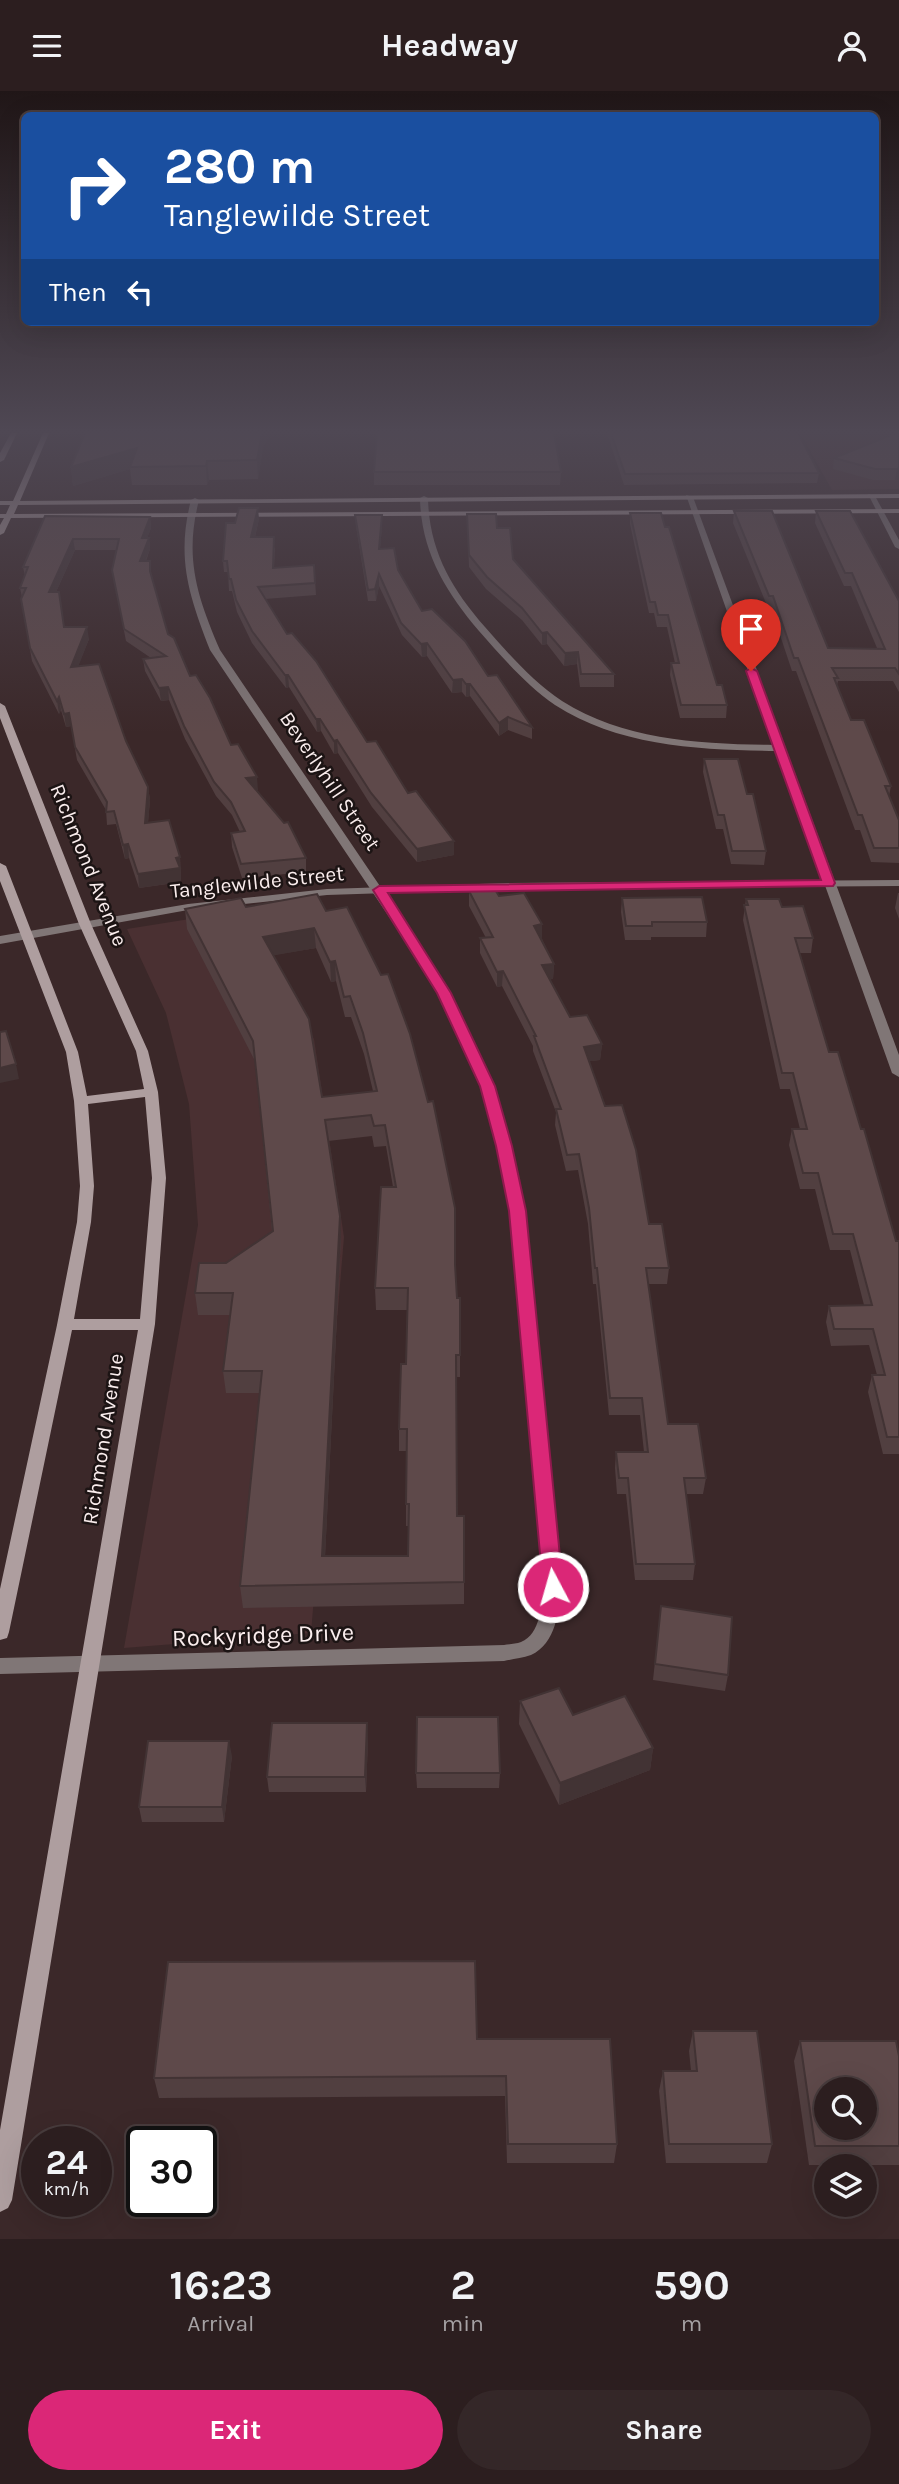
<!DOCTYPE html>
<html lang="en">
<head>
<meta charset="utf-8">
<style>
  :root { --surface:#2c1e1f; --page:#342728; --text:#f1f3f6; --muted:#a6a2a4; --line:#483c3d; --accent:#db2777 }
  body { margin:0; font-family:Karla,sans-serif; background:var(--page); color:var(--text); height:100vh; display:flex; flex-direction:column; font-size:26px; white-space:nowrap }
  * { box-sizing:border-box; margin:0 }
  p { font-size:23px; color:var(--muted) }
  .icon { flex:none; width:38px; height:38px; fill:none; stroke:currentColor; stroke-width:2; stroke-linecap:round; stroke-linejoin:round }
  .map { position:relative; height:2148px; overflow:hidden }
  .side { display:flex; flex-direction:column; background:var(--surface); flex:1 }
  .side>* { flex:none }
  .guide { position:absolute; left:21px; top:21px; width:858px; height:214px; border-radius:10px; box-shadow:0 7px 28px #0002,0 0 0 2px var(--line); background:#1a4fa0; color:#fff; overflow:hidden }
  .controls { position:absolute; left:814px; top:1986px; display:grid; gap:14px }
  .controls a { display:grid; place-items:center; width:63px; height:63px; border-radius:50%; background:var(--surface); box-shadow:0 7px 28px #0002,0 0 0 2px var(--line); font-size:35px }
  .speed { position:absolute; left:21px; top:2035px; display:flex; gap:14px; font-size:35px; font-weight:700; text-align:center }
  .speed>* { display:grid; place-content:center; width:91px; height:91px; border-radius:50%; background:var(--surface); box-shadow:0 7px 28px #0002,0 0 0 2px var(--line); line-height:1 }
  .speed small { font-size:18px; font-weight:400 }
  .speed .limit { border:4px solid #111; border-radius:10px; background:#fff; color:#111 }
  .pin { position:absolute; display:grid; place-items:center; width:60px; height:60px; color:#fff; margin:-72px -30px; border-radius:50% 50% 50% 0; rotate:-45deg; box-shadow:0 0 7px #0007 }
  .pin .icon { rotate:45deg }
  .me { position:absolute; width:77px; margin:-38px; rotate:354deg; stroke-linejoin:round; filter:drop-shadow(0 0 5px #0008) }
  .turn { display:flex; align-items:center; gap:24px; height:147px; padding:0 28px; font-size:32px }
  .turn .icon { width:91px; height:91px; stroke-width:2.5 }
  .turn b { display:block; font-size:49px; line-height:60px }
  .then { display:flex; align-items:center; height:66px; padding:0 28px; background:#0003; gap:14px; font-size:26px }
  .eta { display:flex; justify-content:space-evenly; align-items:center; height:119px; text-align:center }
  .eta b { font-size:42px; font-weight:700; line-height:49px }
  .action { display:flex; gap:14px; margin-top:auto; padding:14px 28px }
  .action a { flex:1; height:80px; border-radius:42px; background:var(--accent); color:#fff; font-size:28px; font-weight:700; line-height:80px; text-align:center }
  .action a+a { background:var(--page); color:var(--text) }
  header { display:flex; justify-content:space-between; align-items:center; height:91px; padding:0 28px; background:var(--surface); font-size:32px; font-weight:700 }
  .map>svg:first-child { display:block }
  .built { fill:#4a3032 }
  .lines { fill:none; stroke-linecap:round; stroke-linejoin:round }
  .minor { fill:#807676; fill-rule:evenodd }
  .tertiary { fill:#807676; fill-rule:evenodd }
  .secondary { fill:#ae9e9f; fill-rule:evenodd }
  .wall { fill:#513f40; fill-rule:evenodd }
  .shaded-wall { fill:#423334 }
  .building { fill:#5e494a; stroke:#423334; stroke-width:2; fill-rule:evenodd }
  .route { fill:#db2777; stroke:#8e194d; stroke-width:2 }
  .labels { text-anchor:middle; stroke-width:5; stroke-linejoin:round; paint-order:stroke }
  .street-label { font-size:21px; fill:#faeded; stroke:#1c1414 }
  .near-street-label { font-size:24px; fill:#faeded; stroke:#1c1414 }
</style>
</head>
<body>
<header><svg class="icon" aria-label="menu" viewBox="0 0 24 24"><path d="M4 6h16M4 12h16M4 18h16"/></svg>Headway<svg class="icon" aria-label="person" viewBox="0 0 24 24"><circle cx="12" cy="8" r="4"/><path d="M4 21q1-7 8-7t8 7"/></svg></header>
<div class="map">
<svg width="899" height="2148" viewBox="0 0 899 2148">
  <rect width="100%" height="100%" fill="#3b2829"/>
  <g class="built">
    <polygon points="800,342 899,342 899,398 832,399"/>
    <polygon points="246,819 314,948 344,1146 311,1542 124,1557 198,1134 189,1013 166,922 127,838"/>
  </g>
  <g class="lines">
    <g class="minor">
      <polygon points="868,403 875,405 899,449 899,458 895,456"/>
      <path d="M686,404L693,406L899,964V986L892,982L777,660C702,659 620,656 555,614C526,594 502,566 479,540C445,500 421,460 420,407L424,405L428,407C429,459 451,497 485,536C508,562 532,590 562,610C625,650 702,653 774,654Z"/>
      <path d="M195,407L199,409C184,467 197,505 220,559L430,869L450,902L494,995L511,1055L525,1120L562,1496C559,1519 556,1553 531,1564C522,1567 513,1568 504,1570L0,1583V1567L504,1554C509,1553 516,1553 521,1551C541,1543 541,1514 544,1496L511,1120L497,1055L480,995L438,902L418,869L210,559C189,505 176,467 191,409Z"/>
    </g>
    <polygon class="tertiary" points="899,789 899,795 509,798 327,804 188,819 0,853 0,845 188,813 327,798 509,792"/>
    <g class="secondary">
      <polygon points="11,342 17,342 4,369 0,371 0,362"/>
      <polygon points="43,342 49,342 20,410 899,403 899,407 18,414 14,423 899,418 899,422 11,427 4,442 0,444 0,434 4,427 0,427 0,423 6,423 10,414 0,414 0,410 13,410"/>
      <path d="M0,612L5,615L91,833L148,960L158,1001L166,1087L155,1233L12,2109L8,2117L0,2121V2039L138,1239H72L9,1541L7,1547L0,1549V1498L57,1234L77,1131L80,1095L74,1010L66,961L0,790V772L6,775L78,961L87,1005L144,998L136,960L79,833L0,627ZM145,1006L152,1087L140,1228H74L91,1131L94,1095L88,1013Z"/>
    </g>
  </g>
  <g class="wall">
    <polygon points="85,342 271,342 263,356 258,388 209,389 207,394 132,394 130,378 73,395 71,376"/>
    <polygon points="376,342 554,342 561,381 560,394 374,394 374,381 377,342"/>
    <polygon points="607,342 798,342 819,382 817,392 624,394"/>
    <polygon points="899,342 899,387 895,389 873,389 833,378 834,367"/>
    <polygon points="734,420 828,557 877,557 851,495 844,495 815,432 816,420 899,510 899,601 893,590 838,590 837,594 851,629 891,695 889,705 899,729 899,772 871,771 860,739 855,739 796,580 792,580 771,517 768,517 733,432"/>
    <polygon points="630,422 665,436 717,594 727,614 726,627 680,627 670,584 671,572 675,572 667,536 657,536 654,522 649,522 630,433"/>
    <polygon points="467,423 497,437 513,468 614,583 614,596 580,596 577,573 564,575 547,553 542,554 522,529 486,498 469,476"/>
    <polygon points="355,424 382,435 380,458 398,479 422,520 488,585 532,636 532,648 508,639 499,645 470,605 466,606 462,601 452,602 427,565 422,566 402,544 379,495 376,510 368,510 356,435"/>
    <polygon points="45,425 150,426 151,437 147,447 149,447 150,458 146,470 150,470 151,486 168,543 190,585 258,699 256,699 306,767 306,781 242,787 232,756 231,742 240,741 232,724 216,705 185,648 169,609 161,610 145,580 143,568 151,567 126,550 112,479 116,459 75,459 56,501 64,536 89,548 78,575 126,650 148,696 150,709 148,731 180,766 181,791 139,797 129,767 125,768 116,733 107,734 106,719 77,669 71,635 66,636 61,619 59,623 32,570 21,508 22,506 20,497 25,485 23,476"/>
    <polygon points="259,428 255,446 275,457 274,477 314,474 316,504 265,508 287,543 367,651 408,702 454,750 454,764 417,771 372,716 338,662 334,663 321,640 317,641 289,596 286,597 252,552 237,521 232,500 229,500 228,481 224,481 223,470 235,432"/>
    <polygon points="704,668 766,760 764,774 731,773 723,738 716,738 703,681"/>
    <polygon points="469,800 499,805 542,848 554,873 553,888 550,888 570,926 602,953 600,969 589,970 649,1133 669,1177 667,1193 648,1193 668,1333 706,1387 703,1403 686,1403 695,1473 693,1489 635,1489 626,1403 617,1403 615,1377 616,1361 644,1361 640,1324 609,1324 596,1193 593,1193 588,1133 578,1079 566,1080 555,1034 556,1021 533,960 533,955 502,895 497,896 480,862 480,847 486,847 469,815"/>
    <polygon points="898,802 899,802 899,828 895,817"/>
    <path d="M317,803L455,1173L457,1207H460V1286H456L457,1425H464V1513L243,1517L240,1495L260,1302H226L223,1280L230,1224H198L195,1202L226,1172L272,1140L255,970L187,838L185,818L246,816ZM316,857L331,891L336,890L345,926H351L364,963L373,1000L322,1006L273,864ZM372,1045L374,1056L386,1055L393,1096L375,1197L376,1219H407L406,1273L399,1338V1360H407L406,1413V1435H409L408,1465H325L341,1146L328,1050Z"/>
    <polygon points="622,807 707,831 706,846 651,846 651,849 625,849 621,821"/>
    <polygon points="746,808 782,816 813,847 811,862 800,862 829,961 896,1150 899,1150 899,1363 883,1363 868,1301 872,1284 877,1284 869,1254 831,1255 826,1231 829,1215 864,1214 850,1159 830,1159 815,1098 800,1098 789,1054 792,1038 800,1038 790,998 780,998 743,829"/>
    <polygon points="661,1515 728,1584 725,1600 653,1589"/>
    <polygon points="520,1610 573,1624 653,1657 650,1679 559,1714 519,1633"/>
    <polygon points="368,1648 366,1701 269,1701 267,1686"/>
    <polygon points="232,1665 224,1731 142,1731 139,1716"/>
    <polygon points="416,1682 500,1682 499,1697 417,1697"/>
    <polygon points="693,1940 772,2053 767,2072 666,2072 659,2000 663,1980 691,1980 689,1960"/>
    <polygon points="477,1948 617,2053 614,2072 507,2072 505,2005 159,2007 154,1987"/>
    <polygon points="800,1950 899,1965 899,2074 809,2074 794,1970"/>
  </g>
  <g class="shaded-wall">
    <polygon points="262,342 271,342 263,356 258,388 257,369"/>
    <polygon points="137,357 130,378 73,395 71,376"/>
    <polygon points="207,370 209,389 207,394 206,375"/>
    <polygon points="899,377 899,387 895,389 897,378"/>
    <polygon points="258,417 259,428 252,458 251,446"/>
    <polygon points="382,424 382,435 379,469 379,458"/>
    <polygon points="150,426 151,437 143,458 142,447"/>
    <polygon points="149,447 150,458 141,481 140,470"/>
    <polygon points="73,448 75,459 51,512 49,501"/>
    <polygon points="379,483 379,495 376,510 375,498"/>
    <polygon points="87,536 89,548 73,589 71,576"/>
    <polygon points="547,541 547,553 542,554 542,542"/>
    <polygon points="427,552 427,565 422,566 421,553"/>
    <polygon points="578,561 577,573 564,575 565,562"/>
    <polygon points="285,584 288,584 289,596 286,597"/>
    <polygon points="462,588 462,601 452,602 453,589"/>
    <polygon points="466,593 470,593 470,605 466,606"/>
    <polygon points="168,596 169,609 161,610 159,597"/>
    <polygon points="59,606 61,619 59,623 57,610"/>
    <polygon points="69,622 71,635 66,636 64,623"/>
    <polygon points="508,626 508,639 499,645 499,632"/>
    <polygon points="316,628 320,628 321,640 317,641"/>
    <polygon points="337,649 338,662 334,663 334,650"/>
    <polygon points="257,686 258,699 247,701 246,687"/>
    <polygon points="148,696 150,709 147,745 145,732"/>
    <polygon points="454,750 454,764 417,771 417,758"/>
    <polygon points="128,753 129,767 125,768 123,754"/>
    <polygon points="180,766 181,791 139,797 138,783 176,767"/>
    <polygon points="542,833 542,848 533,850 534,835"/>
    <polygon points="314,837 316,857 265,866 263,846"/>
    <polygon points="335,870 336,890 331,891 330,871"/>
    <polygon points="554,873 553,888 541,890 542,874"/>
    <polygon points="503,880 502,895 497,896 497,881"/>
    <polygon points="602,953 600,969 583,971 584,956"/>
    <polygon points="16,973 19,988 0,992 0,977"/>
    <polygon points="340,1125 341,1146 324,1487 322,1465"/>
    <polygon points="367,1632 368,1648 366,1701 365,1686"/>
    <polygon points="229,1650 232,1665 224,1731 222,1716"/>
    <polygon points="653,1657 650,1679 559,1714 560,1692"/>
  </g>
  <g class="building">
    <polygon points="85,342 262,342 257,369 207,370 206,375 130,376 137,357 71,376"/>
    <polygon points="377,342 554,342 561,381 374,381"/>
    <polygon points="611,342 798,342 819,382 625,383"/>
    <polygon points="896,342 899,342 899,377 897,378 875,378 834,367"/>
    <polygon points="239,417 258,417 251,446 274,446 273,477 314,474 315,492 258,496 287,543 292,542 316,570 367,651 376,650 408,702 416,700 454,750 417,758 371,702 337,649 334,650 320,628 316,628 288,584 285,584 252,540 236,509 231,488 229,488 227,470 223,470 226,432 235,432"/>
    <polygon points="734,420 772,420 828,557 885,558 852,482 845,482 816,420 850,420 899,510 899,583 895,577 832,577 838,587 834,587 851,629 864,629 891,695 885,695 899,729 899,757 874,757 862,724 858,724 798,567 794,567 773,505 769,505"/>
    <polygon points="630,422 661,422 665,436 669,436 717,594 722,594 727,614 681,614 671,572 679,572 668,524 658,524 655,511 650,511"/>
    <polygon points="467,423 496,423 497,437 510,437 513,468 614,583 581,583 578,561 565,562 547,541 542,542 522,517 487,486 469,464"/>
    <polygon points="355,424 382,424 379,458 394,457 398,479 422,520 432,518 465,550 488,585 497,584 532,636 508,626 499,632 470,593 466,593 462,588 453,589 427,552 421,553 401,532 379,483 375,498 368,499"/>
    <polygon points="45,425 150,426 142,447 149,447 140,470 150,470 150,480 168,543 174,547 190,585 196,584 210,607 231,654 238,653 257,686 246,687 284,732 288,731 306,767 241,773 231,742 245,740 231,711 214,691 184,635 168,596 159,597 143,568 166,565 124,538 112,479 119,448 73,448 49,501 59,501 64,536 87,536 71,576 99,573 126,650 148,696 145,732 169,729 180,766 176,767 180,777 138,783 128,753 123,754 114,720 106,721 107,711 75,656 69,622 64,623 59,606 57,610 30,557 21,508 26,497 20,497 28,476 23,476"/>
    <polygon points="704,668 738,668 747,703 753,703 766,760 732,760 724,724 718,724"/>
    <polygon points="494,797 499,805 524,802 542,833 534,835 554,873 542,874 570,926 587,924 602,953 584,956 605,1015 622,1014 636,1059 649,1133 662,1133 669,1177 646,1177 668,1333 698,1333 706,1387 684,1387 695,1473 636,1473 628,1387 619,1387 616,1361 648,1361 642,1307 610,1307 597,1177 595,1177 589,1117 579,1063 567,1064 556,1018 561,1018 534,945 536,945 503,880 497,881 480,847 493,846 469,800"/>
    <path d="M317,803L326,820L347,816L381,884L388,883L410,943L428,1011L433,1010L455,1117V1173L457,1207H460V1264H456L457,1425H464V1491L240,1495L262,1280H223L233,1202H195L199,1172H226L273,1140L253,950L185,818L241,807L246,816ZM314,837L330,871L335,870L344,906L350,905L363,942L377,1000L322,1006L309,928L263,846ZM371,1024L374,1035L385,1034L396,1096H381L375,1197H408L406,1273H401L399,1338H407L406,1413H409L408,1465H322L340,1125L325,1029Z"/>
    <polygon points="702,806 707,831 652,831 652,835 626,835 622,807"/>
    <polygon points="746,808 779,808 782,816 803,815 813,847 795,847 829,961 838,961 861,1038 864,1038 896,1150 899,1150 899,1346 887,1346 872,1284 885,1284 873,1238 834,1238 829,1215 872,1214 853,1143 833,1143 818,1082 803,1082 792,1038 807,1038 793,982 782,982 744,814 748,814"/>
    <polygon points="6,940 16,973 0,977 0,941"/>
    <polygon points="661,1515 732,1526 728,1584 655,1573"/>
    <polygon points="559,1597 573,1624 625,1605 653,1657 560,1692 520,1610"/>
    <polygon points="417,1626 498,1626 500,1682 416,1682"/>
    <polygon points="272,1632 367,1632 365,1686 267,1686"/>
    <polygon points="148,1650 229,1650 222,1716 139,1716"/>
    <polygon points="475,1870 477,1948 610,1948 617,2053 508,2053 506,1985 154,1987 168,1871"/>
    <polygon points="693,1940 757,1940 772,2053 669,2053 663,1980 697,1980"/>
    <path d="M800,1950H896L899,1965V2055H815ZM826,1998H864V2037H826Z"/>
  </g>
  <linearGradient id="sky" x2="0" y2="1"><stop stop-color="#201617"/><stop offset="0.53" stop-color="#4f4854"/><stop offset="1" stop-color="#4f4854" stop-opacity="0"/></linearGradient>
  <rect width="899" height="642" fill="url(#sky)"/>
  <polygon class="route" points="751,577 757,580 835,792 833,795 388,802 451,902 495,995 512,1055 526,1120 563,1496 560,1502 553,1504 546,1502 543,1496 509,1120 496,1055 480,995 437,902 373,799 379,795 821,789 746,580"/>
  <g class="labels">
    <g class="street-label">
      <text transform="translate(330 690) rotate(56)" y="7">Beverlyhill Street</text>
      <text transform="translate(89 774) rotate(68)" y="7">Richmond Avenue</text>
      <text transform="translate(257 791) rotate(-6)" y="7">Tanglewilde Street</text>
      <text transform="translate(103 1348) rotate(-81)" y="7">Richmond Avenue</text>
    </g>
    <g class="near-street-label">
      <text transform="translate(263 1544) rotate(-2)" y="8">Rockyridge Drive</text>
    </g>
  </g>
</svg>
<div class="controls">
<a><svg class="icon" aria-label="search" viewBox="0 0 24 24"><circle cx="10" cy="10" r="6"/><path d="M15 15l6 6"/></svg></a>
<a><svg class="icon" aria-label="layers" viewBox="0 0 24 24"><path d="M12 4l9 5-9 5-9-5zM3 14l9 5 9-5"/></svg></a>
</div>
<div class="speed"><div>24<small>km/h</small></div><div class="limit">30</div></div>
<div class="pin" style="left:751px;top:580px;background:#d93025"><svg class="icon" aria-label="arrive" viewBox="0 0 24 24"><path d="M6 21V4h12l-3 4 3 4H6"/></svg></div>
<svg class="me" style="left:553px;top:1496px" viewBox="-20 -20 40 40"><circle r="17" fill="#db2777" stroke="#fff" stroke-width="3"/><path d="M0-11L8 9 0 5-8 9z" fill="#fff"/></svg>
<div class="guide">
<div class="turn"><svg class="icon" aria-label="right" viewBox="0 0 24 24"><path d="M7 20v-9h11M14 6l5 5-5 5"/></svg><div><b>280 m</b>Tanglewilde Street</div></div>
<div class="then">Then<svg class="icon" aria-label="left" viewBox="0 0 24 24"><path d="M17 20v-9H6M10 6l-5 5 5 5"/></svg></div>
</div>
</div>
<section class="side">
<div class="eta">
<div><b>16:23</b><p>Arrival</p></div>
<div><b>2</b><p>min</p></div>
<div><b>590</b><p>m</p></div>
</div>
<div class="action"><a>Exit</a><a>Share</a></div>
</section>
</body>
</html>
